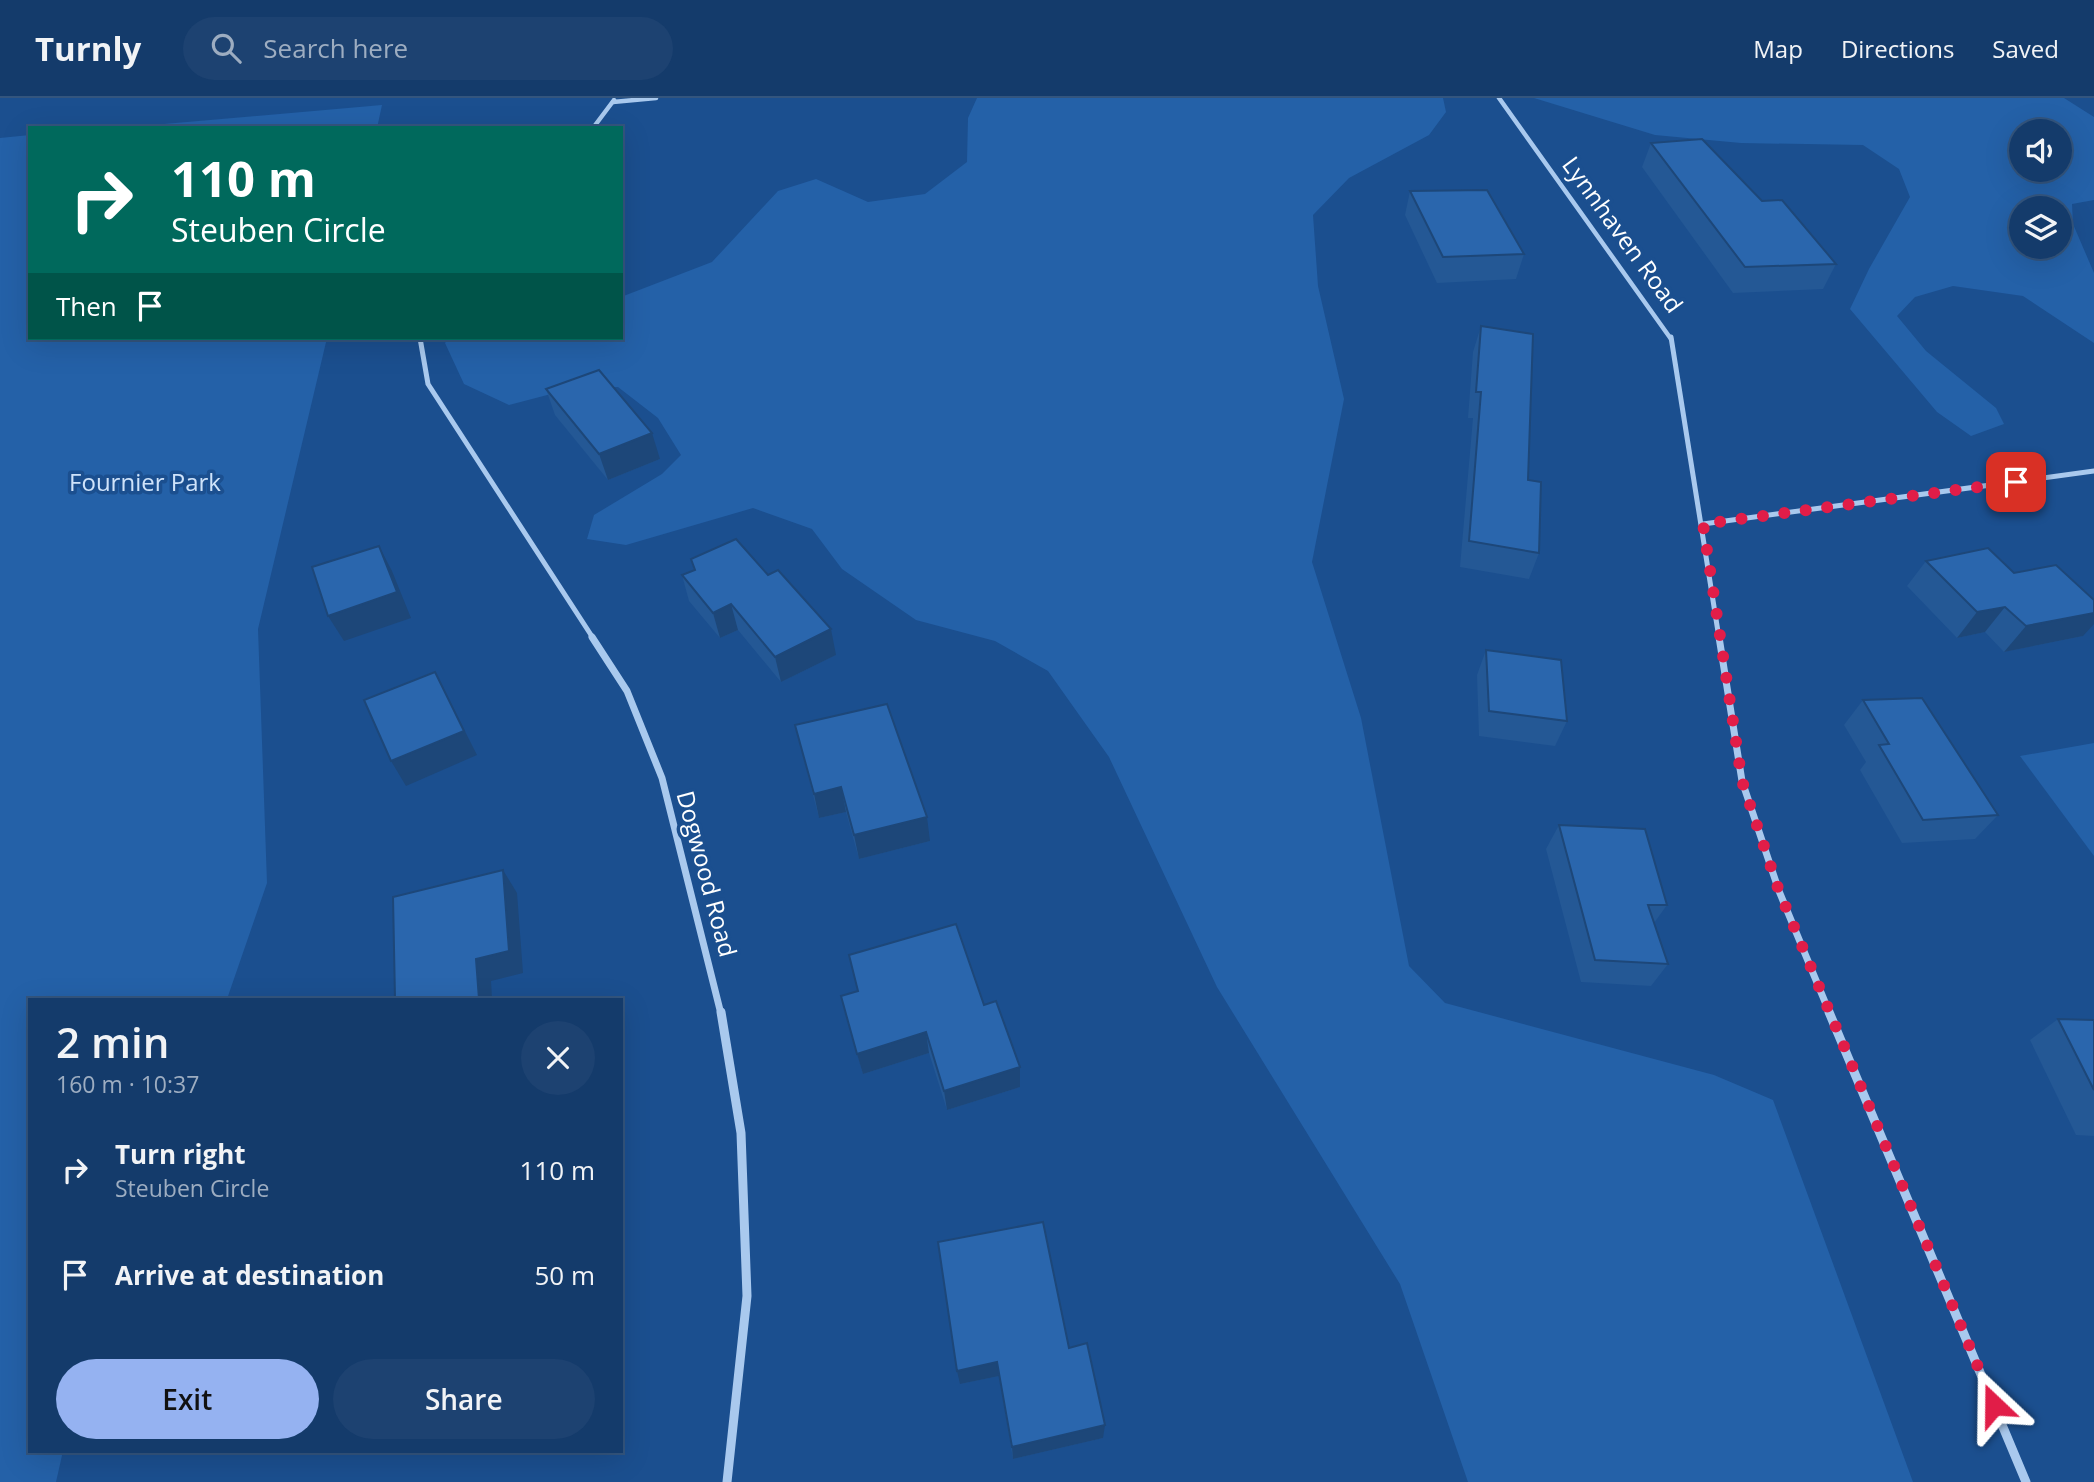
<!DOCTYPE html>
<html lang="en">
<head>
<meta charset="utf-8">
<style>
  :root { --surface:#143b6b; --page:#1d4271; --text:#f1f3f6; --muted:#9dadc1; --line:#33557e; --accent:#95b2f1 }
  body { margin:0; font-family:"Open Sans",sans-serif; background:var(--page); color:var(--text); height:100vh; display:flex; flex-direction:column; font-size:26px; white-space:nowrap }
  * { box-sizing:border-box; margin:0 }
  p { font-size:23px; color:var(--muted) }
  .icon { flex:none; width:38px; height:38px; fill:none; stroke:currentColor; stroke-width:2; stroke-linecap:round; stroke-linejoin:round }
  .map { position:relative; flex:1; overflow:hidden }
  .panel { position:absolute; left:28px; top:900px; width:595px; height:455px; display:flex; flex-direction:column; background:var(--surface); border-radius:0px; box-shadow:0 7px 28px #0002,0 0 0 2px var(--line) }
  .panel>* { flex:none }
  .guide { position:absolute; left:28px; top:28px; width:595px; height:214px; border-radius:0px; box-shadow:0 7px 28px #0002,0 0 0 2px var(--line); background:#00695c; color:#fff; overflow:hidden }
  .buttons { position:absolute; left:2009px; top:21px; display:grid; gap:14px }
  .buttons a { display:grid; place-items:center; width:63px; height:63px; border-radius:50%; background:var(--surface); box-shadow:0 7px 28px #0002,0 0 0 2px var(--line); font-size:35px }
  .pin { position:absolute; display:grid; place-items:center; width:60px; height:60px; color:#fff; margin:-30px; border-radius:14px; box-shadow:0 4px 10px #0006 }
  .me { position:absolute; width:77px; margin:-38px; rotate:337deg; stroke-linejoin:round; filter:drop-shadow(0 0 5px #0008) }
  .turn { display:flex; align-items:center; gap:24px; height:147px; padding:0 28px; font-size:32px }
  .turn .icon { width:91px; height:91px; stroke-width:2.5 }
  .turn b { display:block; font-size:49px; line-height:60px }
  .then { display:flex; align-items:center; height:66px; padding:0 28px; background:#0003; gap:14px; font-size:26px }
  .round { display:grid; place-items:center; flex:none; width:74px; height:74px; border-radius:37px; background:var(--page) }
  .overview { display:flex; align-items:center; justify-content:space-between; height:119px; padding:0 28px }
  h1 { font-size:42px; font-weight:600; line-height:52px }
  .action { display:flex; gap:14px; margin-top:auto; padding:14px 28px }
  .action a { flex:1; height:80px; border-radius:42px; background:var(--accent); color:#111; font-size:28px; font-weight:600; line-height:80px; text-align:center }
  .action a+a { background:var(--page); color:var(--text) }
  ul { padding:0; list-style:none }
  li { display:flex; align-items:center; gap:21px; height:105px; padding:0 28px }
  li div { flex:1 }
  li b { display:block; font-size:26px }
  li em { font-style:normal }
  header { display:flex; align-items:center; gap:42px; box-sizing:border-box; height:98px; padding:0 35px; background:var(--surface); border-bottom:2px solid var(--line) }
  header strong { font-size:33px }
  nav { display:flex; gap:38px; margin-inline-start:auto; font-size:24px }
  .search { width:490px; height:63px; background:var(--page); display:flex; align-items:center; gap:18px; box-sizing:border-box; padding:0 24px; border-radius:38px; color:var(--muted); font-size:26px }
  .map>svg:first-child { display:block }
  .green { fill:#2461a8; fill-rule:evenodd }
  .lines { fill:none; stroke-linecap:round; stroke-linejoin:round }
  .street-far3 { stroke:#a9c9ee; stroke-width:4.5 }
  .street-far2 { stroke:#a9c9ee; stroke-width:5 }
  .street-far1 { stroke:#a9c9ee; stroke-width:7 }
  .street { stroke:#a9c9ee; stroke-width:9 }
  .wall { fill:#245895 }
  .shaded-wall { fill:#1d4779 }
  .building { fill:#2a66ad; stroke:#1d4779; stroke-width:2 }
  .route { stroke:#e11d48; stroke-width:12; stroke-dasharray:0 21.6 }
  .labels { text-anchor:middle; stroke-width:7; stroke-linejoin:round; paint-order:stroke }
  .street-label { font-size:24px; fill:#fff; stroke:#1b4f8f }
  .park-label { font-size:24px; fill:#cfe3fa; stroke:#1b4f8f }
</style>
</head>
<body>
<header>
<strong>Turnly</strong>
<div class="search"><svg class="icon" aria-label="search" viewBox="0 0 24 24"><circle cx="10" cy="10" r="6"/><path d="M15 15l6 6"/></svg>Search here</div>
<nav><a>Map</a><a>Directions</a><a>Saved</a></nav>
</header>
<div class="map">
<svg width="2094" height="1384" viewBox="0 0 2094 1384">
  <rect width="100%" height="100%" fill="#1b4f8f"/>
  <g class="green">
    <polygon points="977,0 1443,0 1446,14 1429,37 1349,80 1313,117 1318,188 1344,301 1312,464 1361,620 1409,868 1445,905 1714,977 1773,1002 1913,1384 1468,1384 1400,1186 1217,889 1109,659 1048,573 995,543 916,522 842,471 812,431 753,410 626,447 587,441 594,417 662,376 681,357 658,320 618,289 574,290 509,307 464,286 445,245 449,240 621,240 621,199 712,164 778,93 816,81 868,104 925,96 967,64 968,20"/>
    <path d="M1534,0H2064L2094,19V102L2072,106L2073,126L2094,175V245L2023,198L1953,188L1915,199L1897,218L1926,253L1996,310L2004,326L1971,338L1937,314L1850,211L1869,171L1910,99L1899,71L1863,47L1741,45L1655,37ZM2021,33H2060V72H2021ZM2021,110H2060V149H2021Z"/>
    <polygon points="382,7 377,30 117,30 118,30"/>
    <polygon points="30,37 30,240 327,240 258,531 267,785 227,901 30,901 30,1353 63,1353 56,1384 0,1384 0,40"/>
    <polygon points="2094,645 2094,758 2020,658"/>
  </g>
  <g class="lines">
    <g class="street-far3">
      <polyline points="1499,0 1671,241"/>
      <polyline points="613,4 656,0"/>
      <polyline points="593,30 614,2"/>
    </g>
    <g class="street-far2">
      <polyline points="1671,239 1719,540"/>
      <polyline points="420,240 428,286 593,540"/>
      <polyline points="1703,426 2094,373"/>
    </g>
    <g class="street-far1">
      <polyline points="592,539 627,593 662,680 721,916"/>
      <polyline points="1719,539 1742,683 1779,793 1830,916"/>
    </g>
    <g class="street">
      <polyline points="721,914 741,1035 747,1198 727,1384"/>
      <polyline points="1829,914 2026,1384"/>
    </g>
  </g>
  <g class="wall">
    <polygon points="1651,45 1762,103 1836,166 1823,191 1733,195 1642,69"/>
    <polygon points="1410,93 1524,156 1516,181 1437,185 1405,117"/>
    <polygon points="1481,228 1528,382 1539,455 1529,481 1460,469 1473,320 1468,320 1473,254"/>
    <polygon points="546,291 660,361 608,382 555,317"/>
    <polygon points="691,461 836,557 781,584 738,532 720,540 689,503 682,477 694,472"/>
    <polygon points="1926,463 2014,475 2083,538 2004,554 1985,534 1957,540 1907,488"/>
    <polygon points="1486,552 1567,623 1555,648 1479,638 1477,577"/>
    <polygon points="1863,602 1998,717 1975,741 1902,745 1860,672 1866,664 1844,627"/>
    <polygon points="795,627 930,743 859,761 846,714 819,720"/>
    <polygon points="1559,727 1667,807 1654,825 1668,866 1651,888 1581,884 1546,751"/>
    <polygon points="849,857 984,907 1020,989 947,1012 929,955 863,976 847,920 858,893"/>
    <polygon points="2058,921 2094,922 2094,1038 2076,1037 2030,942"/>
    <polygon points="1069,1250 1103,1340 1013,1361 999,1278 960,1286"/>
  </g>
  <g class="shaded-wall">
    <polygon points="652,335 660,361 608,382 599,356"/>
    <polygon points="379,448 392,473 411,520 344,543 328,518"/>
    <polygon points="731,506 738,532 720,540 713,515"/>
    <polygon points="2005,509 1985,534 1957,540 1977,514"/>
    <polygon points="2094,515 2094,526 2083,538 2004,554 2026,528"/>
    <polygon points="831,531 836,557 781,584 775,559"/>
    <polygon points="435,574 477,657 406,688 391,663"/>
    <polygon points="841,689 846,714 819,720 814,696"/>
    <polygon points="927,719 930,743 859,761 854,737"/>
    <polygon points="503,772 517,795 523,875 491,883 492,901 479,901 476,861"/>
    <polygon points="926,934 929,955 863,976 857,956"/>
    <polygon points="1020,969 1020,989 947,1012 944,993"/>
    <polygon points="997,1264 999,1278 960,1286 957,1273"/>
    <polygon points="1105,1327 1103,1340 1013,1361 1012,1349"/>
  </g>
  <g class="building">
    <polygon points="1702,41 1762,103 1782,102 1836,166 1745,169 1651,45"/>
    <polygon points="1487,92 1524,156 1443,159 1410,93"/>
    <polygon points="1481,228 1533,236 1528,382 1541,384 1539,455 1469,443 1481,294 1476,294"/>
    <polygon points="599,272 652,335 599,356 546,291"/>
    <polygon points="736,441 768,477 778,472 831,531 775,559 731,506 713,515 682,477 695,472 691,461"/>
    <polygon points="379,448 397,494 328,518 312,469"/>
    <polygon points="1988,450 2014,475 2056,467 2094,502 2094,515 2026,528 2005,509 1977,514 1926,463"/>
    <polygon points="1486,552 1561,562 1567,623 1489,613"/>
    <polygon points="435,574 464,633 391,663 364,602"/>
    <polygon points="1922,600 1998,717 1923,722 1879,647 1889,646 1863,602"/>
    <polygon points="887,606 927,719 854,737 841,689 814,696 795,627"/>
    <polygon points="1559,727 1645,731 1667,807 1648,807 1668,866 1595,862"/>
    <polygon points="503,772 509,853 476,861 479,901 395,901 393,799"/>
    <polygon points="956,826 984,907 996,903 1020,969 944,993 926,934 857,956 841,898 858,893 849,857"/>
    <polygon points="2058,921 2094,922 2094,992"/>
    <polygon points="1043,1124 1069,1250 1087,1245 1105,1327 1012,1349 997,1264 957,1273 938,1144"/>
  </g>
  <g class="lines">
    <polyline class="route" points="1994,1307 1779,793 1742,683 1703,426 2016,384"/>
  </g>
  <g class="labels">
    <g class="street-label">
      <text transform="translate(1622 137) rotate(54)" y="8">Lynnhaven Road</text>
      <text transform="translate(706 776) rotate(75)" y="8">Dogwood Road</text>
    </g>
    <g class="park-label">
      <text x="145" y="393">Fournier Park</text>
    </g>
  </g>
</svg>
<div class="buttons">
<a><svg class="icon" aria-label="sound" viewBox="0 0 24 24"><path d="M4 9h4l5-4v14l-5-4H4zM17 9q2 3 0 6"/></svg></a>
<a><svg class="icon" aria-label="layers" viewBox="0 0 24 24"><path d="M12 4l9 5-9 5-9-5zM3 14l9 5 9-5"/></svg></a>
</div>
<div class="pin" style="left:2016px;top:384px;background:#d93025"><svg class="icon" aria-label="arrive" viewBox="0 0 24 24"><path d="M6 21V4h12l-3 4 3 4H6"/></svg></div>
<svg class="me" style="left:1994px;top:1307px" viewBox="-20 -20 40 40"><path d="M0-17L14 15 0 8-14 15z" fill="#e11d48" stroke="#fff" stroke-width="4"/></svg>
<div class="guide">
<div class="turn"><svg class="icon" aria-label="right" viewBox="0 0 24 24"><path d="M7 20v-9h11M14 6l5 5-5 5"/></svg><div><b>110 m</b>Steuben Circle</div></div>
<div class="then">Then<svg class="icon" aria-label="arrive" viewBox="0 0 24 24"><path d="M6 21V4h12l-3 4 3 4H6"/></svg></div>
</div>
<section class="panel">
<div class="overview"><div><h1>2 min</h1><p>160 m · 10:37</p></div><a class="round"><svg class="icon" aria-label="close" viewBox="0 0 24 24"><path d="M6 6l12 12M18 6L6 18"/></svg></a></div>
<ul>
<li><svg class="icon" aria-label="right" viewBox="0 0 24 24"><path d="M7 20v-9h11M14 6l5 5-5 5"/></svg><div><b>Turn right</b><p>Steuben Circle</p></div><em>110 m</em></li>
<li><svg class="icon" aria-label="arrive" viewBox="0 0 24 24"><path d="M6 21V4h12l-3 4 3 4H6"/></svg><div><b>Arrive at destination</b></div><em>50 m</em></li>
</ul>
<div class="action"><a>Exit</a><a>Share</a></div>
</section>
</div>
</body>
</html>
